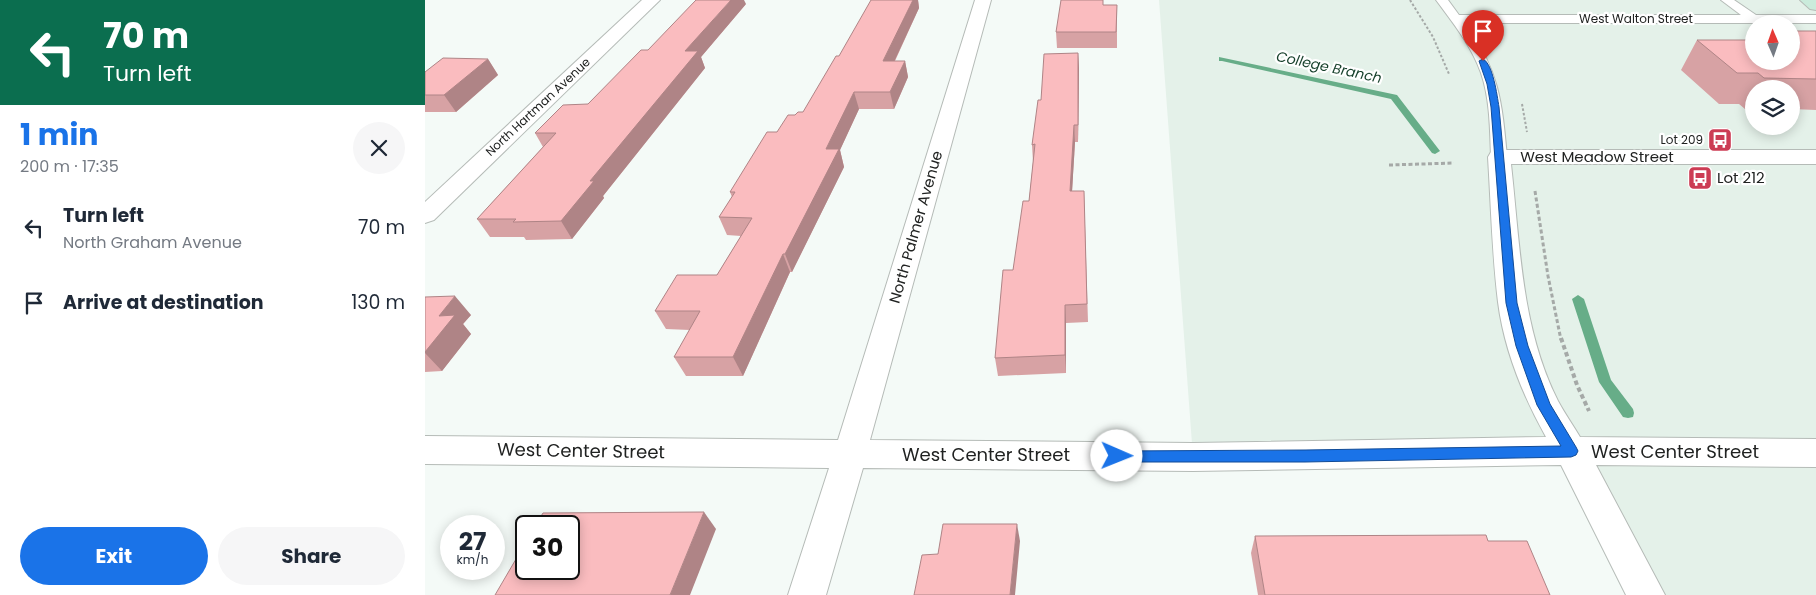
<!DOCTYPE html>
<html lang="en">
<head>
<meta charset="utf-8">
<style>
  :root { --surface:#fff; --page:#f6f6f7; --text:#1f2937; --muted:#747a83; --accent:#1a73e8 }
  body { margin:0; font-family:Poppins,sans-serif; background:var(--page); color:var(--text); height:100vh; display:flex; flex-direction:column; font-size:19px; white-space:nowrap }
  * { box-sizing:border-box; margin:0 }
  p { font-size:16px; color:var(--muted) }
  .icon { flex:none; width:28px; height:28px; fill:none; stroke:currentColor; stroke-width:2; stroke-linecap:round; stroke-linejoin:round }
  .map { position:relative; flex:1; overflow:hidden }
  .panel { display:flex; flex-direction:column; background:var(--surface); width:425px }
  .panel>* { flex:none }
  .guide { background:#0b6e4f; color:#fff; overflow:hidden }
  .needle { width:32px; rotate:358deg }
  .controls { position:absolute; left:1320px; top:15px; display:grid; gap:10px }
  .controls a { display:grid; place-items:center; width:55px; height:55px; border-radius:50%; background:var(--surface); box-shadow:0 2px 12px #0003; font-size:25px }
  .speed { position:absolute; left:15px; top:515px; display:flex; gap:10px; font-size:25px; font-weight:700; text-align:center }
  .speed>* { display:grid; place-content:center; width:65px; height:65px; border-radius:50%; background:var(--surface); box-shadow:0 2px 12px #0003; line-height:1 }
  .speed small { font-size:12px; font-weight:400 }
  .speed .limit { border:2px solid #111; border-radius:8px; background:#fff; color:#111 }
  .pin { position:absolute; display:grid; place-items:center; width:42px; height:42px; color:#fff; margin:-51px -21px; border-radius:50% 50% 50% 0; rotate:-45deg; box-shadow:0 0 5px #0007 }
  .pin .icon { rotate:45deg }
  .me { position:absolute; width:55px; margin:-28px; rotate:91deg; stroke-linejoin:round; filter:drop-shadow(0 0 4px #0008) }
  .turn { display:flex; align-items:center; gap:18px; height:105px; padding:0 20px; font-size:22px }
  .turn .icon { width:65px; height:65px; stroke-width:2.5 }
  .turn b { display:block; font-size:35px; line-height:42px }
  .round { display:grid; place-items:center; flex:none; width:52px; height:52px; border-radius:26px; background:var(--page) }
  .summary { display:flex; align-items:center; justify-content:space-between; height:85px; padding:0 20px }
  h1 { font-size:30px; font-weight:700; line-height:38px; color:var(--accent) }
  .action { display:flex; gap:10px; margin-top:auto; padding:10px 20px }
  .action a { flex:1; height:58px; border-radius:30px; background:var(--accent); color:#fff; font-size:20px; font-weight:700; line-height:58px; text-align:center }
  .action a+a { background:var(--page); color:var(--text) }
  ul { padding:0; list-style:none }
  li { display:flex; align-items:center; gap:15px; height:75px; padding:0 20px }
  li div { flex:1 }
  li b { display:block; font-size:19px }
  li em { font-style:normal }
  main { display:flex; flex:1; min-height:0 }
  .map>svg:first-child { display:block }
  .built { fill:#e4f1e9; fill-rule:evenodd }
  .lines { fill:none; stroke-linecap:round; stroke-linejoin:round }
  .stream { fill:#67ad88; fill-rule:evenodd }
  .lane-casing { stroke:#b5bbb7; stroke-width:2 }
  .street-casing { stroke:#b5bbb7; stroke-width:2 }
  .secondary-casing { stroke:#b5bbb7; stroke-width:2 }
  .path-far2 { stroke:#a5a9a7; stroke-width:2; stroke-dasharray:2.5 2; stroke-linecap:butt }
  .path-far1 { stroke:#a5a9a7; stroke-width:3; stroke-dasharray:4 2.5; stroke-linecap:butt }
  .path { stroke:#a5a9a7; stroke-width:4; stroke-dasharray:4.5 3; stroke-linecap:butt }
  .lane { fill:#fff; fill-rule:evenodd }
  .street { fill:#fff; fill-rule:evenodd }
  .secondary { fill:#caebdb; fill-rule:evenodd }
  .wall { fill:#d7a2a4 }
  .shaded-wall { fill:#af8486 }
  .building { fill:#fabcbf; stroke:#af8486 }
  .route { fill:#1a73e8; stroke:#114b97 }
  .labels { text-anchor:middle; stroke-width:4.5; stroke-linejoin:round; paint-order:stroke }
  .far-street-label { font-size:12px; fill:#202221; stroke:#fff }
  .far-poi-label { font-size:12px; fill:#202221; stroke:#fff; text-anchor:end }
  .far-water-label { font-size:14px; font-style:italic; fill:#153f2a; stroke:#fff }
  .street-label { font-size:15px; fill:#202221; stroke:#fff }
  .poi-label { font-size:15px; fill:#202221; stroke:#fff; text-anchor:start }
  .near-street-label { font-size:18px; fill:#202221; stroke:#fff }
</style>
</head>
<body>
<main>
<section class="panel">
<div class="guide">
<div class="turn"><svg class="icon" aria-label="left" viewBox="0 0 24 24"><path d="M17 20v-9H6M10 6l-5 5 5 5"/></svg><div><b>70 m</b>Turn left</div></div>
</div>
<div class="summary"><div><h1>1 min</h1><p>200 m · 17:35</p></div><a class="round"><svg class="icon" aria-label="close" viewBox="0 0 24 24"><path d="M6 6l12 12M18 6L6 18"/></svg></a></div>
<ul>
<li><svg class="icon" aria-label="left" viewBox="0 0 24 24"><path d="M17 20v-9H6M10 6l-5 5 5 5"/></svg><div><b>Turn left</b><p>North Graham Avenue</p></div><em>70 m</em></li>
<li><svg class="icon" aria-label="arrive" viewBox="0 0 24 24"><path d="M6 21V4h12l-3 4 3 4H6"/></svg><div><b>Arrive at destination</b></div><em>130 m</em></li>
</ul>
<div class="action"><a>Exit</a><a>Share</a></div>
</section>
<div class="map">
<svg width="1391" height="595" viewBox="0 0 1391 595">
  <rect width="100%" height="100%" fill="#f4faf7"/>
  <path class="built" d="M734,0H1391V595H1221L1146,451L768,457ZM1329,24H1366V61H1329ZM1329,89H1366V126H1329Z"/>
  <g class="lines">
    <g class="stream">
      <polygon points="794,57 972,95 1015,151 1010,154 1007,153 966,99 797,61 794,61"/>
      <polygon points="1153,295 1159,299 1186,380 1208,409 1209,413 1208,417 1203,418 1198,417 1174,382 1147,299"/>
    </g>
    <defs>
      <path id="lane" d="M1011,0H1023L1034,15H1316L1296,0H1309L1331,15H1391V23H1040C1074,70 1077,101 1082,157L1079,160H1069L1066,157C1065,129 1065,99 1056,73C1046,45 1028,23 1011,0Z"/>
      <g id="street">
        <polygon points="217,0 235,0 9,220 0,223 0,202"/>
        <path d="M550,0H566L445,440L768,443L1121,437C1098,396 1079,349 1073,302C1067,254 1066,205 1063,157L1066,152L1074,150H1391V164H1086C1095,244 1096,328 1133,401C1140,414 1148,425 1155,437L1391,439V467L1171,465L1240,595H1201L1136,465L768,471L438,468L401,595H363L404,468L0,464V436L413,440Z"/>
      </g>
      <polygon id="secondary" points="1375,0 1391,0 1391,10 1385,9"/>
    </defs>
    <use href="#lane" class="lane-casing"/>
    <use href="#street" class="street-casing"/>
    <use href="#secondary" class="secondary-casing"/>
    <g class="path-far2">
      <polyline points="985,0 1008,37 1024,74"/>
      <polyline points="1097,104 1102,132"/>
    </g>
    <g class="path-far1">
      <polyline points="964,165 1029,163"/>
      <polyline points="1110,191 1123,276 1136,340"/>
    </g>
    <polyline class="path" points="1136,338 1152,385 1164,411"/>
    <use href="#lane" class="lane"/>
    <use href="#street" class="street"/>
    <use href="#secondary" class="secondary"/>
  </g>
  <g class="wall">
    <polygon points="488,0 493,0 494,8 470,61 480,61 483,77 469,109 434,109 415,150 419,167 367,272 365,272 318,376 261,376 249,357 265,330 241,329 230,311 292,275 316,236 302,235 294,217 307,197 305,192 352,132 370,115 378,112"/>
    <polygon points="321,4 276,57 280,68 178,196 179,198 147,239 101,240 99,237 65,237 52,219 118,147 110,133 163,104 223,50"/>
    <polygon points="678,5 692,5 692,48 632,48 631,32"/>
    <polygon points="1391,31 1391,110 1366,109 1366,89 1329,89 1329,109 1320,109 1314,104 1294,104 1256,70 1272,40 1329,61"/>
    <polygon points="653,53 654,69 653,142 650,142 647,191 659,191 663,322 641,323 641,373 573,376 570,358 588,270 604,201 608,162 607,145 616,100"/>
    <polygon points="63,59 73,75 31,112 0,112 0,72"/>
    <polygon points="0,297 46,315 38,324 46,334 17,371 0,372"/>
    <polygon points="830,536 1063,541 1125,595 833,595 826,553"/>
  </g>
  <g class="shaded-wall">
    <polygon points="306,0 319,0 321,4 276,57 280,68 178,196 179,198 147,239 136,221 260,51"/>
    <polygon points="488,0 493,0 494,8 462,77 458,61"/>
    <polygon points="653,53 654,69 653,142"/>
    <polygon points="63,59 73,75 31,112 19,95"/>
    <polygon points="480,61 483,77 469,109 465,92"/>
    <polygon points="429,92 434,109 415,150 419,167 367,272 360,254 401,149"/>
    <polygon points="649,125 650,142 646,209 645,191"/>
    <polygon points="358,254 365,272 318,376 308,357"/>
    <polygon points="30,296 46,315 38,324 46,334 17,371 0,353 0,352 14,316"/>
    <polygon points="640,305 641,323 641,373 640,355"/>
    <polygon points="279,512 291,529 265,595 245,595"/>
    <polygon points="592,524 595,541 590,595 585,595"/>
  </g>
  <g class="building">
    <polygon points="271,0 306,0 260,51 273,51 165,181 169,181 136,221 88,222 91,219 52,219 131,133 110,133 138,105 163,104 216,50 223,50"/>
    <polygon points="446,0 488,0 458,61 480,61 465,92 429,92 401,149 414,149 360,254 358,254 308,357 249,357 275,311 230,311 252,275 292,275 327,218 294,217 310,192 305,192 342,132 352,132 363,115 370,115 373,112 378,112 411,56 414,56"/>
    <polygon points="636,0 678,0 678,5 692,5 691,32 631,32"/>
    <polygon points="1366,31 1391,31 1391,79 1339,78 1333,73 1312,73 1272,40 1329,40 1329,61 1366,61"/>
    <polygon points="653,53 653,125 649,125 645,191 659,191 662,304 640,305 640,355 570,358 578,270 588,270 598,201 604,201 610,144 607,145 613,100 616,100 619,54"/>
    <polygon points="18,58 63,59 19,95 0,95 0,72"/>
    <polygon points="30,296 14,316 30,315 0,352 0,297"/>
    <polygon points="279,512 245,595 70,595 101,542 101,569 144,569 144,526 110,526 118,513"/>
    <polygon points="518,524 592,524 585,595 489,595 497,555 513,554"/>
    <polygon points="1061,535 1063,541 1102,541 1125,595 840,595 830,536"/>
  </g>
  <path class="route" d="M1058,59C1068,64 1072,95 1074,107L1092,303L1103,346L1125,404L1151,447L1153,451L1151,455L1146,457L880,462H692L687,460L685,456L687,452L692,451L880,450L1136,446L1112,405L1091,346L1081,303L1066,107L1062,84L1054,61Z"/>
  <defs>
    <symbol id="bus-square" viewBox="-11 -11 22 22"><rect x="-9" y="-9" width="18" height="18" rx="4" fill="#cc3c54" stroke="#fff"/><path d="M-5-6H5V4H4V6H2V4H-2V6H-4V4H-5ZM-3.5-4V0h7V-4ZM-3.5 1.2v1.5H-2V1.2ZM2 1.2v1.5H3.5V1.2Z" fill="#fff"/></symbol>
  </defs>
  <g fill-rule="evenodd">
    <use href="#bus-square" x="1281" y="126" width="28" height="28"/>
    <use href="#bus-square" x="1261" y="164" width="28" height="28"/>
  </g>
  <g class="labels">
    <g class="far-street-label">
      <text x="1211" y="23">West Walton Street</text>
      <text transform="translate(113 107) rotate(-43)" y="4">North Hartman Avenue</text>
    </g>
    <g class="far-poi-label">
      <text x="1278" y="144">Lot 209</text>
    </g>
    <g class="far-water-label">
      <text transform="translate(904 67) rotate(12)" y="5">College Branch</text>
    </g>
    <g class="street-label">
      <text x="1172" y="162">West Meadow Street</text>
      <text transform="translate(491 227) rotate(-74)" y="5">North Palmer Avenue</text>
    </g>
    <g class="poi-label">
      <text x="1292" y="183">Lot 212</text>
    </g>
    <g class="near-street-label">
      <text transform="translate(156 451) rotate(1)" y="6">West Center Street</text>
      <text x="1250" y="458">West Center Street</text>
      <text x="561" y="461">West Center Street</text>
    </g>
  </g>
</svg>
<div class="controls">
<a><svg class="needle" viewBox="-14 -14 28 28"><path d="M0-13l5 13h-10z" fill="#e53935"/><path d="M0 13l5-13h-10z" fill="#747a83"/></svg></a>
<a><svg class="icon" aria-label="layers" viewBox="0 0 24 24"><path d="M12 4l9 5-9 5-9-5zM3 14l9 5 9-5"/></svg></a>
</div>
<div class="speed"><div>27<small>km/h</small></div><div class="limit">30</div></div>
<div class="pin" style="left:1058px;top:61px;background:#d93025"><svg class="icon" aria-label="arrive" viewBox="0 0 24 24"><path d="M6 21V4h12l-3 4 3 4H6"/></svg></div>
<svg class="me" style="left:692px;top:456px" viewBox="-20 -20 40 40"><circle r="19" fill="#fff"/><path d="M0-13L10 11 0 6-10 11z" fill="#1a73e8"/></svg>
</div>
</main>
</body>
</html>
